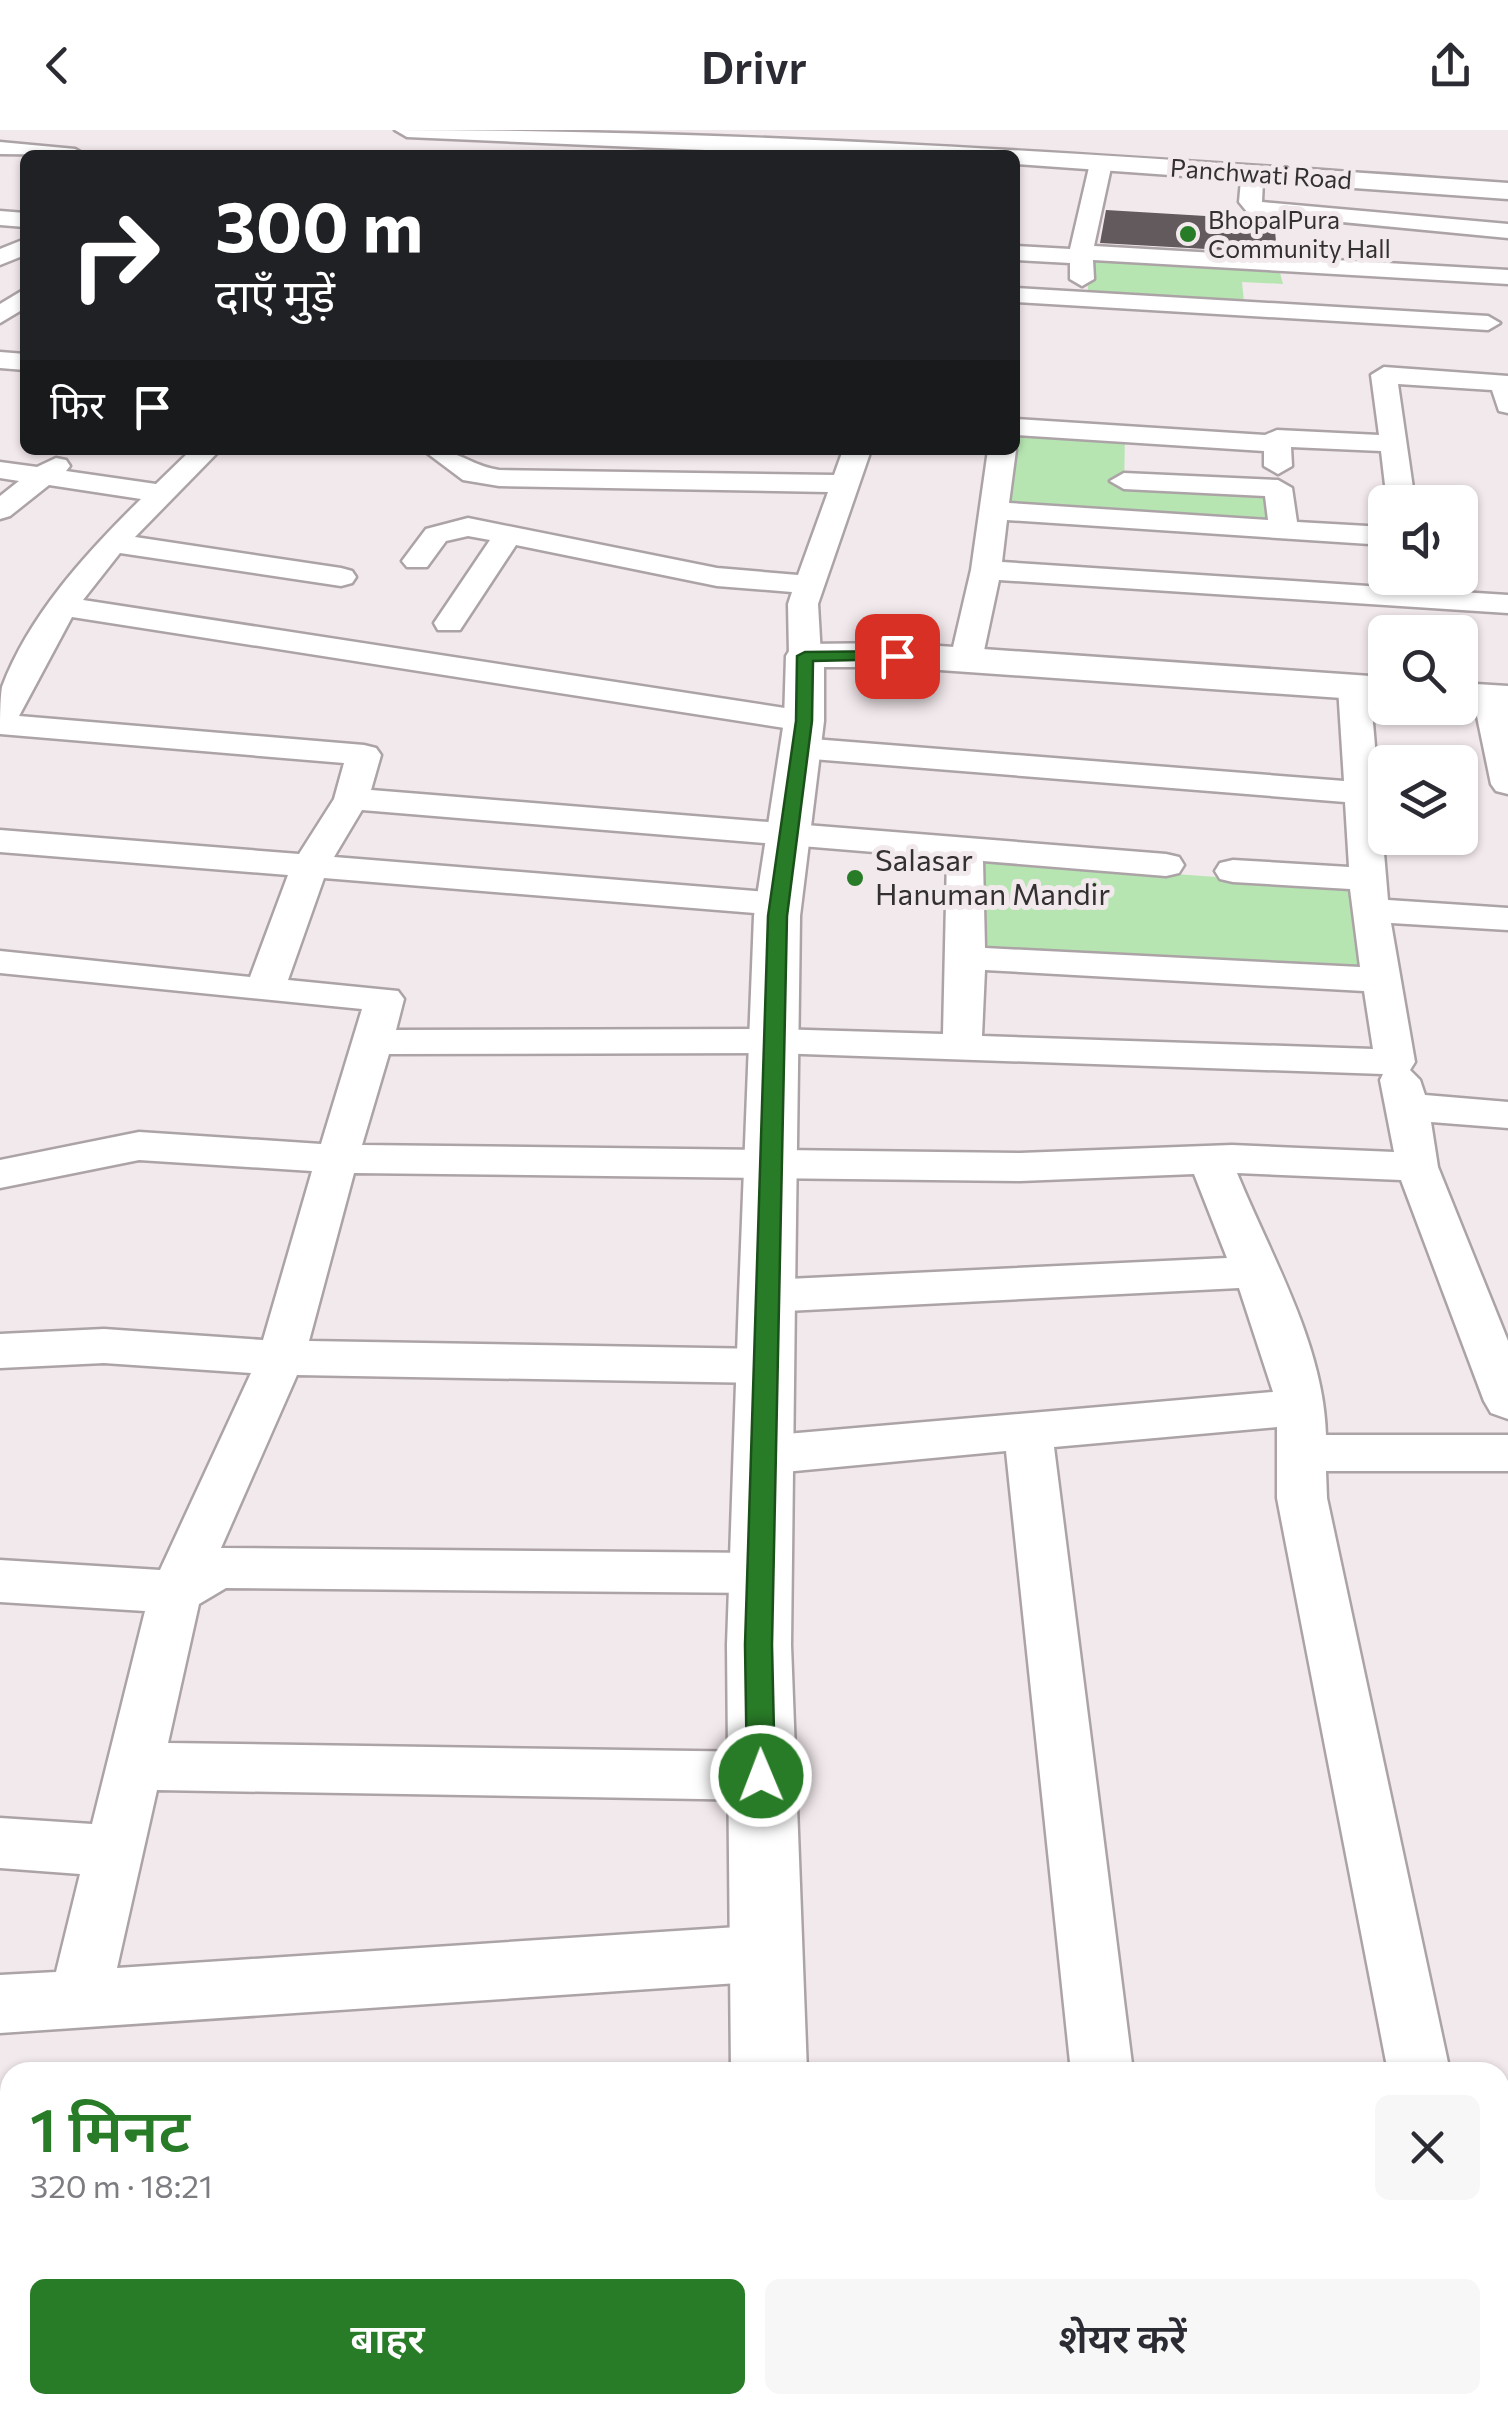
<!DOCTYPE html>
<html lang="hi">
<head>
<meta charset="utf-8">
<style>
  :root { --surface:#fff; --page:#f7f7f7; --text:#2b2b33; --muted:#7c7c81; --accent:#287b27 }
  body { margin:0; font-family:Commissioner,"Noto Sans Devanagari",sans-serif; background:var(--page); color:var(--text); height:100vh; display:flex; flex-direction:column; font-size:38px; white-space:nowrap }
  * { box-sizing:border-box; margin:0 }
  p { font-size:32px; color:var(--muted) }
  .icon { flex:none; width:55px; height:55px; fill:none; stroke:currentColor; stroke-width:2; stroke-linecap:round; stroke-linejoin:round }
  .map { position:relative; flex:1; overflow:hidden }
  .panel { position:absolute; left:0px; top:1932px; width:1510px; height:352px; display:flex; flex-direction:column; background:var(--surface); border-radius:30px 30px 0 0; box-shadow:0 2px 8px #0004 }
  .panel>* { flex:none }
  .hud { position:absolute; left:20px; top:20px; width:1000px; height:305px; border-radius:15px; box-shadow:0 2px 8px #0004; background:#202124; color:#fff; overflow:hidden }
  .tools { position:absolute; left:1368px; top:355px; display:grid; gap:20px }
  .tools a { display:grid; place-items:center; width:110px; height:110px; border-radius:15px; background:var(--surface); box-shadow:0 2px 8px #0004; font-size:50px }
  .pin { position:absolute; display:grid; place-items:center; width:85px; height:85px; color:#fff; margin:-42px; border-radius:20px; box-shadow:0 5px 15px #0006 }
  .me { position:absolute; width:110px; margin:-55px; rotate:359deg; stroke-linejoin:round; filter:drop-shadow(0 0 8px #0008) }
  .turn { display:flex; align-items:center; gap:35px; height:210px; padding:0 30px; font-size:45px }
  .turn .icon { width:130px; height:130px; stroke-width:2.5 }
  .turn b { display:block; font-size:70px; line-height:85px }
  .then { display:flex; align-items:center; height:95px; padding:0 30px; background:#0003; gap:20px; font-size:38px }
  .round { display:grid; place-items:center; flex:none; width:105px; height:105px; border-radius:15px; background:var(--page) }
  .summary { display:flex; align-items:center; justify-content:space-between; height:170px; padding:0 30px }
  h1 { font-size:60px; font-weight:600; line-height:75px; color:var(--accent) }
  .action { display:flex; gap:20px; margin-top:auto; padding:20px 30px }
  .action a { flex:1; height:115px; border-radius:15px; background:var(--accent); color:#fff; font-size:40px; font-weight:600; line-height:115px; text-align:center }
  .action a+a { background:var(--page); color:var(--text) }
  header { display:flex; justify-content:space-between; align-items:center; height:130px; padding:0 30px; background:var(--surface); font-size:45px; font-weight:600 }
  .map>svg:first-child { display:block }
  .green { fill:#b6e5b2 }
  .building { fill:#625a5d }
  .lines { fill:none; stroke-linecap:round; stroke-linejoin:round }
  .street-casing { stroke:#aca3a6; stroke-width:5 }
  .secondary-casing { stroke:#aca3a6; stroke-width:5 }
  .street { fill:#fff; fill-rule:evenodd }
  .secondary { fill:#fff; fill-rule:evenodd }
  .route { fill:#287b27; stroke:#1a5019; stroke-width:2.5 }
  .poi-dot { fill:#287b27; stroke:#f2e9ec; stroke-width:4 }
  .labels { text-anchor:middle; stroke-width:10; stroke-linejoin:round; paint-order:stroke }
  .far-street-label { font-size:25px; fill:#333031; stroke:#f2e9ec }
  .far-poi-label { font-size:25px; fill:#333031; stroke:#f2e9ec; text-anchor:start }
  .poi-label { font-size:30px; fill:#333031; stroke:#f2e9ec; text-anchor:start }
</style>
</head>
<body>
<header><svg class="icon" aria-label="back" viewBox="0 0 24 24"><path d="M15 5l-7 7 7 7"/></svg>Drivr<svg class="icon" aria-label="share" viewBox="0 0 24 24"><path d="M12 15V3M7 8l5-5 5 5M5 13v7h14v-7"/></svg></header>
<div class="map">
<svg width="1508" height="2283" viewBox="0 0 1508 2283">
  <rect width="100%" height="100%" fill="#f2e9ec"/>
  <g class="green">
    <polygon points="1087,129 1279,139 1283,154 1242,152 1244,172 1088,163"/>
    <polygon points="1015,301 1125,305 1124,357 1271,364 1274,396 1005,378"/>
    <polygon points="983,730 1355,757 1364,841 981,820"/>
  </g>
  <polygon class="building" points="1106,80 1274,90 1277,123 1100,113"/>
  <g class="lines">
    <defs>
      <g id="street">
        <polygon points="0,12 75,19 85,25 0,24"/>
        <polygon points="1101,27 1112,33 1094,116 1508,140 1508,154 1093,130 1094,149 1082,156 1070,149 1070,133 1015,130 1015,116 1070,119 1090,33"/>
        <polygon points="1252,44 1263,50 1262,72 1508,94 1508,108 1248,83 1239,72 1241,50"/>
        <polygon points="0,81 25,83 25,97 0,95"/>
        <polygon points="25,109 25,125 0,135 0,119"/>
        <polygon points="1015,158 1488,186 1500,193 1488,200 1015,172"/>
        <polygon points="25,159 25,178 0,193 0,174"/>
        <polygon points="0,222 25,224 25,240 0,238"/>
        <polygon points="1384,237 1508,246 1508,283 1499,281 1492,260 1398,254 1415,372 1387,372 1381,321 1291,317 1292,336 1278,344 1264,336 1264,321 1015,305 1015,289 1265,305 1277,300 1379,305 1371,245"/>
        <polygon points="1015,319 1016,320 1009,373 1268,390 1265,366 1124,359 1110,351 1124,343 1278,350 1292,358 1297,392 1385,397 1385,415 1007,390 1002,432 1398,458 1397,448 1427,448 1429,460 1508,465 1508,483 999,450 982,530 977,537 955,537 950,530 971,440 988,320"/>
        <path d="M191,320H220L135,407L341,438L352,441L356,447L352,453L341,456L120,423L83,470L804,581L816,584L821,591L816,598L804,601L72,487L19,586L364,615L376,618L381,625L371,660L1166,724L1179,727L1184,735L1179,743L1166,746L983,731L985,818L1360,837L1350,759L1233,752L1220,749L1215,741L1220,733L1233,730L1349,737L1345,672L800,628L788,625L783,618L788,611L800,608L1344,651L1338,557L1343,550H1365L1370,557L1388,770L1508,778V800L1391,793L1415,932L1410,940L1420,950L1425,965L1508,972V998L1431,992L1438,1037L1508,1211V1289L1491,1283L1484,1271L1401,1050L1237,1043C1270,1124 1324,1215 1326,1305H1508V1341H1326L1327,1368L1450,1942H1388L1277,1368V1297L1054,1317L1133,1942H1071L1006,1321L763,1344L746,1338L739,1325L746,1312L763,1306L1273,1262L1239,1158L767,1182L751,1177L744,1166L751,1155L767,1150L1227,1128L1194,1044L1020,1051L354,1043L309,1211L766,1219L783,1224L790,1236L783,1248L766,1253L297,1245L221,1418L761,1423L779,1429L787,1443L779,1457L761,1463L226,1458L199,1474L168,1613L761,1622L781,1629L789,1646L781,1663L761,1670L157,1660L117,1838L766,1795L787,1804L796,1823L787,1842L766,1851L0,1903V1845L56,1842L80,1744L0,1738V1688L92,1694L145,1481L0,1472V1430L160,1440L251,1243L104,1233L0,1238V1204L104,1199L263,1210L312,1041L139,1030L0,1058V1030L139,1002L321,1014L362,879L0,843V821L250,847L288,745L0,722V700L299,724L334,669L344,633L0,604C0,590 0,570 2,557C29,485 87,422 141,369L49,355L10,386L0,389V366L19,351L0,348V332L37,337L56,328L66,330L70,336L66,341L156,354ZM362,680L947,728L943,904L774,899L396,900L404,869L398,861L288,850L324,748L779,785L792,782L798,774L792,766L779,763L334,727ZM985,840L1364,861L1373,919L982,906ZM774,923L1383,944L1380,950L1394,1022L1232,1015L1020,1023L362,1015L389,924Z"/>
        <path d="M423,320C464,320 465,334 499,340L834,345L843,320H871L818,474L821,526L805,536L789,526L788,474L792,462L717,456L516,415L460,500H438L434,493L490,410L468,406L446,411L427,437H407L402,431L426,399L468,388L717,438L798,445L828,362L499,356L463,350Z"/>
        <polygon points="1489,557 1501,560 1508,579 1508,664 1496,661 1491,654 1473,567"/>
        <rect x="1500" y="1985" width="8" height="64"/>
        <polygon points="10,2032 10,2096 0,2097 0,2033"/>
      </g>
      <g id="secondary">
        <path d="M395,0C767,0 1137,27 1508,53V69L1015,34V25H821L407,7Z"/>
        <polygon points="897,513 1385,547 1385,571 897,537 824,537 824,591 800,786 795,1166 791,1515 807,1942 731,1942 727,1515 739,1166 754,786 784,591 786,526 791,518 805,514"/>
        <polygon points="1460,553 1508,556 1508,580 1460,577"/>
        <polygon points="732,2275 816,2275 818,2283 732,2283"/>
      </g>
    </defs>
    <use href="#street" class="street-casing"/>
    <use href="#secondary" class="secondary-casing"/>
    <use href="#street" class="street"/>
    <use href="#secondary" class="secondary"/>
  </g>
  <polygon class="route" points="897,521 905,526 902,529 813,531 812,591 787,786 772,1515 775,1646 771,1655 761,1658 751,1655 747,1646 745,1515 768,786 796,591 797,526 805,522"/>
  <g class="poi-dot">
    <circle cx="1188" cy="104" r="10"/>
    <circle cx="855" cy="748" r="10"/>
  </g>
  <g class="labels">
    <g class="far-street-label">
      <text transform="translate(1261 44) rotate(4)" y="9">Panchwati Road</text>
    </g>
    <g class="far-poi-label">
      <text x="1208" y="99">BhopalPura<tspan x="1208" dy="29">Community Hall</tspan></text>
    </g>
    <g class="poi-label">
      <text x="875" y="741">Salasar<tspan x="875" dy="34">Hanuman Mandir</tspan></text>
    </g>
  </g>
</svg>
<div class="tools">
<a><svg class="icon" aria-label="sound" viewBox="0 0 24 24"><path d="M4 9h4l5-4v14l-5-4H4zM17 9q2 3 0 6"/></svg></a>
<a><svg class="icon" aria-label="search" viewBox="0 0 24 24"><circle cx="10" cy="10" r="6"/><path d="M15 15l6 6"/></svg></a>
<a><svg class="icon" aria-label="layers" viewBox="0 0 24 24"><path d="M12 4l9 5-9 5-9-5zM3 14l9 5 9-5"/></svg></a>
</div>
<div class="pin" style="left:897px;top:526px;background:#d93025"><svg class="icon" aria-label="arrive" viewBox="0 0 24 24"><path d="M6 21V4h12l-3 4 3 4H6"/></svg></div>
<svg class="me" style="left:761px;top:1646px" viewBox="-20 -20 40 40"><circle r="17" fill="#287b27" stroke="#fff" stroke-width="3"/><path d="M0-11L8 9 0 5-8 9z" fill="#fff"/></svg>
<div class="hud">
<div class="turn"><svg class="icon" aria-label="right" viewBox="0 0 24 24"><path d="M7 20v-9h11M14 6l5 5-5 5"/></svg><div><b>300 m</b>दाएँ मुड़ें</div></div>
<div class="then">फिर<svg class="icon" aria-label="arrive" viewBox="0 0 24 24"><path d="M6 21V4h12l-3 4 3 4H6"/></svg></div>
</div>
<section class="panel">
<div class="summary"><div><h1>1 मिनट</h1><p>320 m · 18:21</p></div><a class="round"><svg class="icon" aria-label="close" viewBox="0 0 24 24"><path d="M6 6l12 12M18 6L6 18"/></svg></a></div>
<div class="action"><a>बाहर</a><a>शेयर करें</a></div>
</section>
</div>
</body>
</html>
